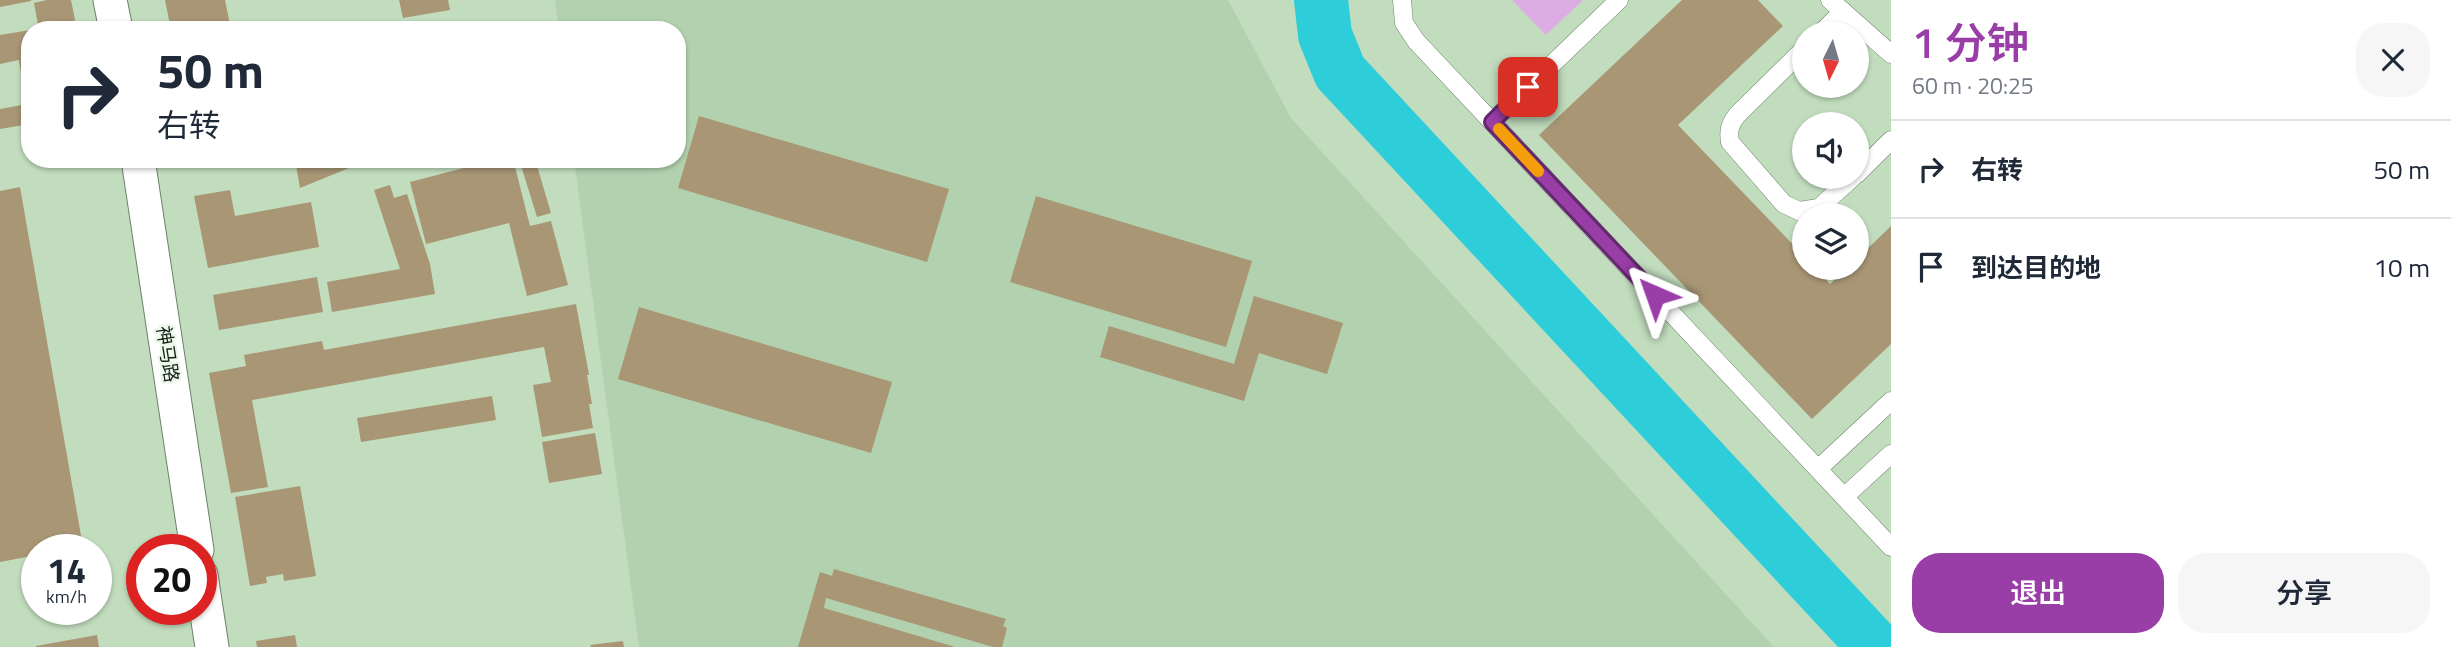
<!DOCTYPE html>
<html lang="zh">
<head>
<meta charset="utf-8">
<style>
  :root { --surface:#fff; --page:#f6f6f7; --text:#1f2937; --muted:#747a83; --line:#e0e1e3; --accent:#993da7 }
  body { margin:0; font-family:"Titillium Web","Noto Sans SC",sans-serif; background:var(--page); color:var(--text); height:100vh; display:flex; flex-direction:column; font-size:26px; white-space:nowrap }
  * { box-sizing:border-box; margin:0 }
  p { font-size:23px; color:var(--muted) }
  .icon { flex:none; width:38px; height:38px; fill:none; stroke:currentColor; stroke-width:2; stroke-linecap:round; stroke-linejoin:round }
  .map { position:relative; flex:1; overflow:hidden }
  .drawer { display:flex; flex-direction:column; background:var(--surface); width:560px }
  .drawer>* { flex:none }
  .guide { position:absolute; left:21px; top:21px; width:665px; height:147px; border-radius:28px; box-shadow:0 2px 5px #0004; background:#fff; color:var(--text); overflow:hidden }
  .needle { width:46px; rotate:185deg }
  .tools { position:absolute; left:1792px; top:21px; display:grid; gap:14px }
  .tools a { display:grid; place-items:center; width:77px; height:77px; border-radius:50%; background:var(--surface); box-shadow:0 2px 5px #0004; font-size:35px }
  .speed { position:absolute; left:21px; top:534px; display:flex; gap:14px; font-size:35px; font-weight:700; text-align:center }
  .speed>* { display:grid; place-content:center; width:91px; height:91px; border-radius:50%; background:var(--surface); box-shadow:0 2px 5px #0004; line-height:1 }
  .speed small { font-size:18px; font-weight:400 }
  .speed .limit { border:10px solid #d22; background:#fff; color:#111 }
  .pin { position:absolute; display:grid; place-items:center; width:60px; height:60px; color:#fff; margin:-30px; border-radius:14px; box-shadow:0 4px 10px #0006 }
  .me { position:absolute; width:77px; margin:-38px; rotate:317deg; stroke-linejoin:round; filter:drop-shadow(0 0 5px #0008) }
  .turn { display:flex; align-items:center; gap:24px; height:147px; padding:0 21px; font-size:32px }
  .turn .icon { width:91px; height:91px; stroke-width:2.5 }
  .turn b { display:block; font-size:49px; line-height:60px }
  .round { display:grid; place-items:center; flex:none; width:74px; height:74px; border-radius:28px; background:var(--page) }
  .summary { display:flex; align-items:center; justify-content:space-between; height:119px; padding:0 21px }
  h1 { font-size:42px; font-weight:600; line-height:52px; color:var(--accent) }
  .cta { display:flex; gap:14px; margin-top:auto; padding:14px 21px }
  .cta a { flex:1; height:80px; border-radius:28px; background:var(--accent); color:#fff; font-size:28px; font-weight:600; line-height:80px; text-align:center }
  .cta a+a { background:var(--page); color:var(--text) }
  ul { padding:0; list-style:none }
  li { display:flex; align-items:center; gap:21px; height:98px; padding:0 21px; border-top:2px solid var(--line) }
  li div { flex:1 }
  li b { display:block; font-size:26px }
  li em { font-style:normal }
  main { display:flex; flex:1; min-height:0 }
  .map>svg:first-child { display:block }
  .built { fill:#b2d1ae }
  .green { fill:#ddace5 }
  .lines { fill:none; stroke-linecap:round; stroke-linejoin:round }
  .river { stroke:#2dced9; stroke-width:54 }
  .building { fill:#a89675 }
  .lane-casing { stroke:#6a8367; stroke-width:19 }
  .street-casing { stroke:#6a8367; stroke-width:35 }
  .lane { stroke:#fff; stroke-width:18 }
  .street { stroke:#fff; stroke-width:33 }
  .route-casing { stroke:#63286d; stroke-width:18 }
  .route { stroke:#993da7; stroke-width:12 }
  .slow { stroke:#f59e0b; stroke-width:12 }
  .labels { text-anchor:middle; stroke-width:5; stroke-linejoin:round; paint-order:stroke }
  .street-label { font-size:19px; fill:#192318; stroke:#ecf9ea }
</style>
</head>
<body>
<main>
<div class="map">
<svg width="1891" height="647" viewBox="0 0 1891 647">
  <rect width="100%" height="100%" fill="#c2ddbe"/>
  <polygon class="built" points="555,0 1228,0 1291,118 1774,647 639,647 574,159 677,159 677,30 559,30"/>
  <polygon class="green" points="1512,0 1583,0 1546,35"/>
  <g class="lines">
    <polyline class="river" points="1321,0 1325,35 1340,72 1875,647"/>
  </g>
  <g class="building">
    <polygon points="0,0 31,0 31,1 0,7"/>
    <polygon points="47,0 71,0 77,30 39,30 34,3"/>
    <polygon points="165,0 225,0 231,30 171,30"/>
    <polygon points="399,0 448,0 450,10 403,18"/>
    <polygon points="1682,0 1758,0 1783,26 1678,125 1804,256 1804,268 1815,268 1830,284 1847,268 1857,268 1857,259 1891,226 1891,344 1812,419 1539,135"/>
    <polygon points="30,30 30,71 21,73 19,60 0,64 0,35"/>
    <polygon points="27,104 28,108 30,108 30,124 0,129 0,109"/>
    <polygon points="699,116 949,189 927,262 678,188"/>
    <polygon points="295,159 371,159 300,188"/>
    <polygon points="498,159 513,159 530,226 551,221 568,285 527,296 509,223 426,244 410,182"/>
    <polygon points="519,159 535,159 551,213 537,217"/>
    <polygon points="390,185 394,198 407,194 430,264 435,294 332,312 327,282 400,269 374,190"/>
    <polygon points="20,187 83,547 37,550 37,555 0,562 0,191"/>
    <polygon points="230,190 235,216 311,202 319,247 208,268 194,196"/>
    <polygon points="1036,196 1252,261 1226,347 1010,282"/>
    <polygon points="317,277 323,312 219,330 213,295"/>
    <polygon points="1254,296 1343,323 1327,374 1259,353 1244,401 1100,357 1109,326 1234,364"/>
    <polygon points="576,304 589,375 587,375 592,404 589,404 593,428 542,437 533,385 551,382 544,347 252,400 268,487 231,493 209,373 246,366 244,355 322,341 324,350"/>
    <polygon points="639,307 892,382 871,453 618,379"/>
    <polygon points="492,396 496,420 361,442 357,418"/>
    <polygon points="595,433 602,474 549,483 542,442"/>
    <polygon points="300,486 316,576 284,581 283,574 266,577 267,583 250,586 235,497"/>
    <polygon points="834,569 1006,619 1003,626 1007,628 1002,647 993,647 826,598 824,608 955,647 798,647 820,572 832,576"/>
    <polygon points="97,635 99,647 36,647 36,646"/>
    <polygon points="295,635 297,647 257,647 256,641"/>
    <polygon points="623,641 624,647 591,647 590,645"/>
  </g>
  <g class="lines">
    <defs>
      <g id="lane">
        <polyline points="1402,0 1404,23 1416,41 1891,547"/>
        <polyline points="1830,0 1891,54"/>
        <polyline points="1821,33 1843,11"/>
        <path d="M1804,49L1737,115C1730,124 1728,131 1730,142L1784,204L1799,211L1819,208L1853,177"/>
        <polyline points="1492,122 1619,0"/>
        <polyline points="1857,174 1891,140"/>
        <polyline points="1818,469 1891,401"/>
        <polyline points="1844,497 1891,454"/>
      </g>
      <g id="street">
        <polyline points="110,0 116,30"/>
        <polyline points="138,159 197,550"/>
        <polyline points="201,575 212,647"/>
      </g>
    </defs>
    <use href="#lane" class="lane-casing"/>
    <use href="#street" class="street-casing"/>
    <use href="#lane" class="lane"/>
    <use href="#street" class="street"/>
  </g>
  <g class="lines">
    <defs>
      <polyline id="route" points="1528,87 1492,122 1655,295"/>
    </defs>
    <use href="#route" class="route-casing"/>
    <use href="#route" class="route"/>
    <polyline class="slow" points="1499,129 1538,171"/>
  </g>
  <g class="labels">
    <g class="street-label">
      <text transform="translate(168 354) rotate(81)" y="7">神马路</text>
    </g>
  </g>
</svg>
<div class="tools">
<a><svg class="needle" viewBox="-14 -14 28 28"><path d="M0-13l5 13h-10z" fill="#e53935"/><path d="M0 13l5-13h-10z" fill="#747a83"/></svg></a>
<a><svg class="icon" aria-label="sound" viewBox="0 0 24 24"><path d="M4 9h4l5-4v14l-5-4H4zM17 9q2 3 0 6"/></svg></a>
<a><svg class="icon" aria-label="layers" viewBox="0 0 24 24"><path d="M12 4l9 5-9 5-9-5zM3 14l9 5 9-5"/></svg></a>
</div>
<div class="speed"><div>14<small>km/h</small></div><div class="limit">20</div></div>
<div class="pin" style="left:1528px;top:87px;background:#d93025"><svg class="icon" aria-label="arrive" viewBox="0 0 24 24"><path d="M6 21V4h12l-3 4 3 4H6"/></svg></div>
<svg class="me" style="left:1655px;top:295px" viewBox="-20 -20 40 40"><path d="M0-17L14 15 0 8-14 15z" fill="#993da7" stroke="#fff" stroke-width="4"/></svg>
<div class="guide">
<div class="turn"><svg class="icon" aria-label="right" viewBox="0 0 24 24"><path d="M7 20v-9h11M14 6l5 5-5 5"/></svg><div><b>50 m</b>右转</div></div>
</div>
</div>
<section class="drawer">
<div class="summary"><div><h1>1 分钟</h1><p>60 m · 20:25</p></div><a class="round"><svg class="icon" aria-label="close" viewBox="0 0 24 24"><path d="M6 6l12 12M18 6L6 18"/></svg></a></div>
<ul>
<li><svg class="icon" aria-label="right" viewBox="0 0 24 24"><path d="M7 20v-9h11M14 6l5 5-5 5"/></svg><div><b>右转</b></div><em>50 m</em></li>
<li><svg class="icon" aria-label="arrive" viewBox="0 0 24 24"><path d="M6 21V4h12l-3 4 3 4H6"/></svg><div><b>到达目的地</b></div><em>10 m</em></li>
</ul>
<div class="cta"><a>退出</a><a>分享</a></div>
</section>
</main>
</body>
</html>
